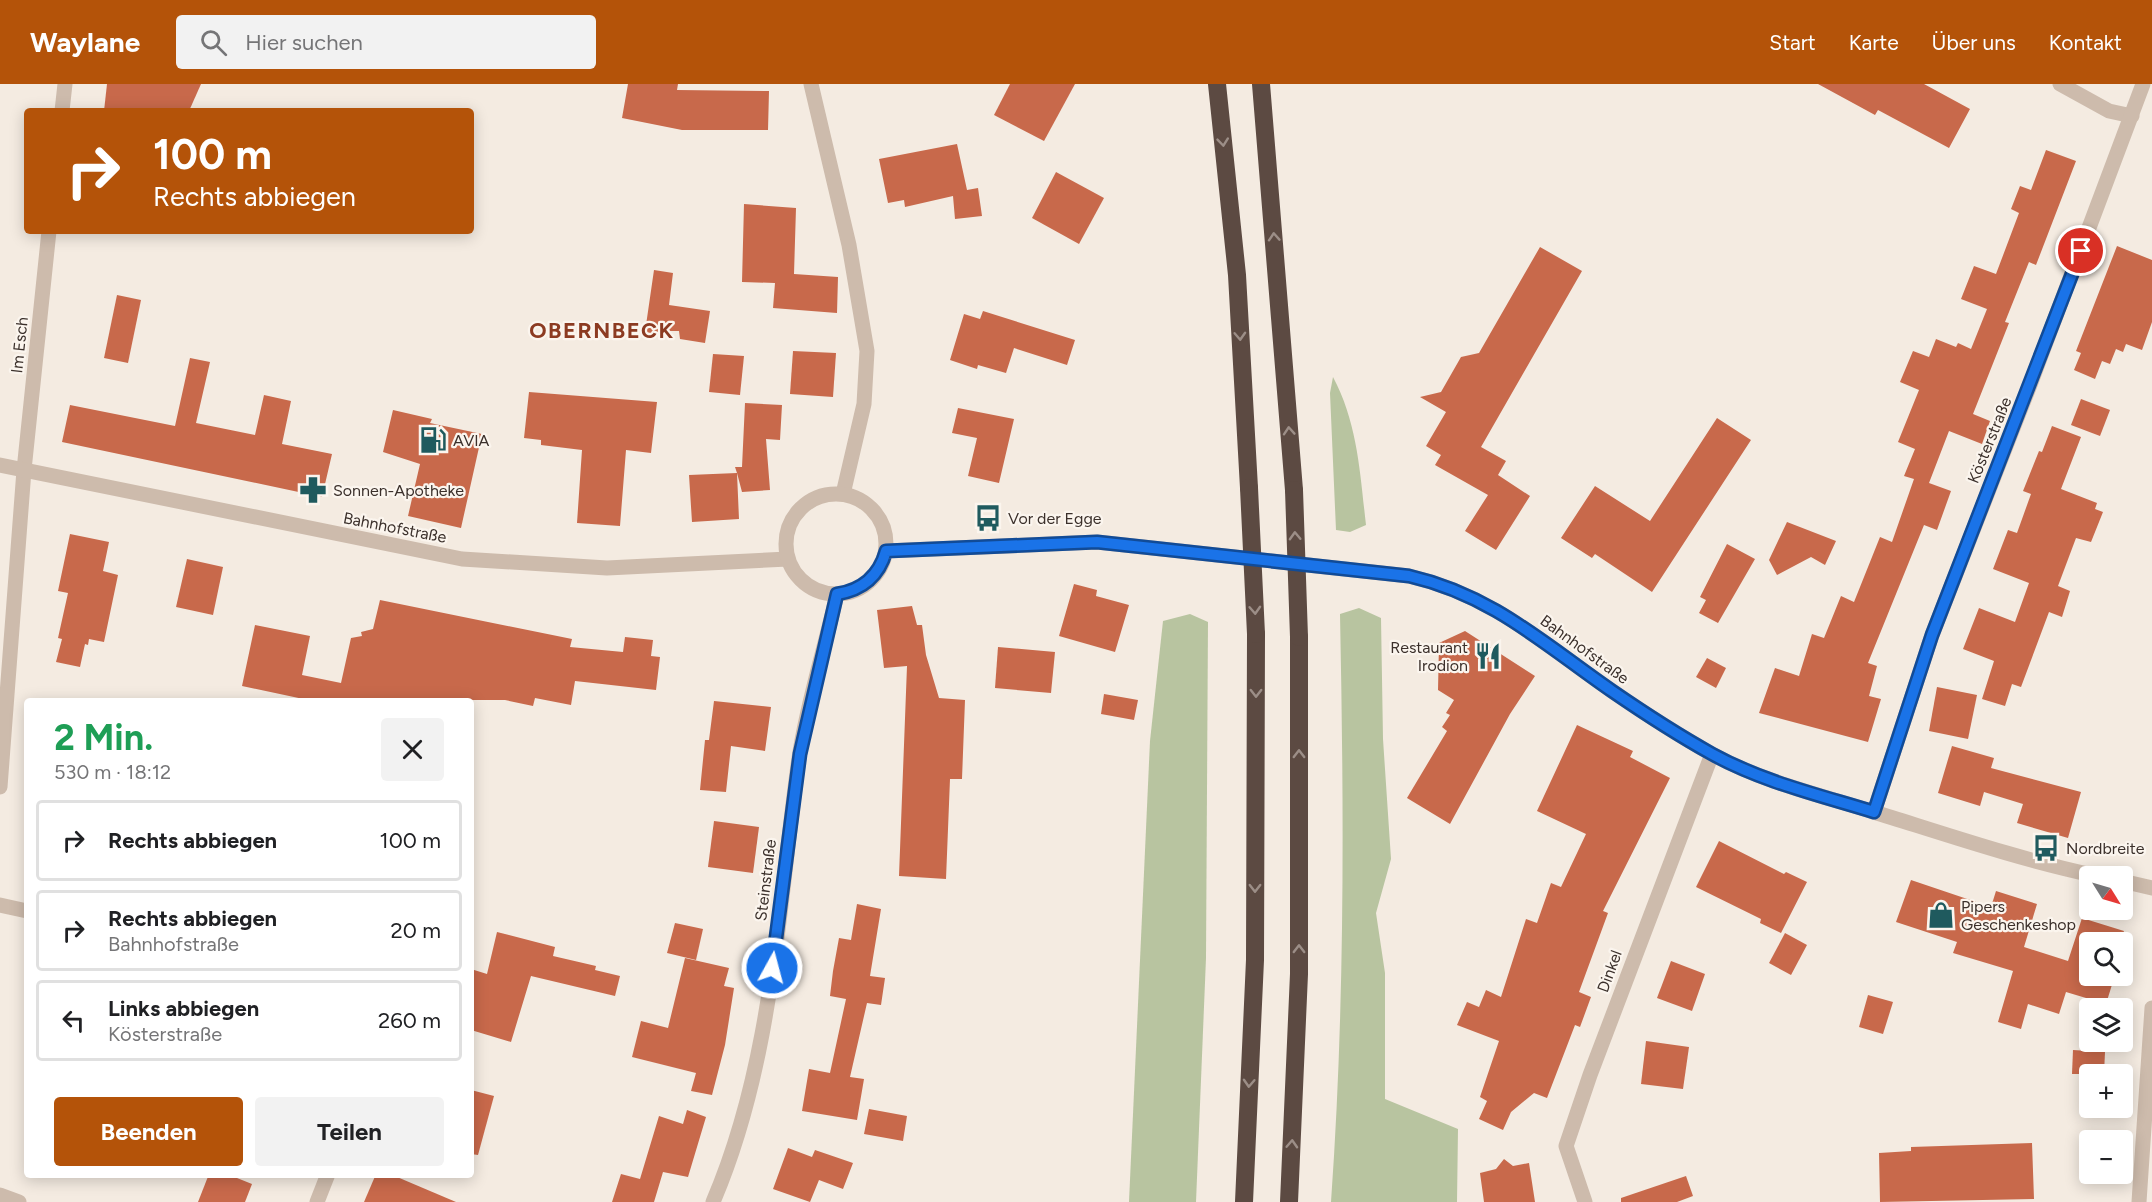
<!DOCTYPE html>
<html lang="de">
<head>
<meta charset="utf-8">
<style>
  :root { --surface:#fff; --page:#f2f2f2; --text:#202124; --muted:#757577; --line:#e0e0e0; --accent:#b45309 }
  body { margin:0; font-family:Figtree,sans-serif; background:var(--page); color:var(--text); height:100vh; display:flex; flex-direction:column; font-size:22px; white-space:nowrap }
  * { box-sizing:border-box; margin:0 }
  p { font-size:20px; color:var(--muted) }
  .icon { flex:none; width:33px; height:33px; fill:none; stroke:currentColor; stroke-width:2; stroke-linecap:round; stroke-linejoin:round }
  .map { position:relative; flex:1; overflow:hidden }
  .details { position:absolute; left:24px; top:614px; width:450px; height:480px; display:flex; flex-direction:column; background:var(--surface); border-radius:6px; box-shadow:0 3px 15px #0003 }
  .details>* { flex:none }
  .top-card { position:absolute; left:24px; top:24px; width:450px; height:126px; border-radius:6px; box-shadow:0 3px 15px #0003; background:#b45309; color:#fff; overflow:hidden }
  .needle { width:39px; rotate:127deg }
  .buttons { position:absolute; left:2079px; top:782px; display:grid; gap:12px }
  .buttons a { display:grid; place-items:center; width:54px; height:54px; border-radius:6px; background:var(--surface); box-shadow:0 3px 15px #0003; font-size:30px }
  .pin { position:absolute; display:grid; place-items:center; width:51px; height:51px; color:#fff; margin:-26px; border:3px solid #fff; border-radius:50%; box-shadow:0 2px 6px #0007 }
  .me { position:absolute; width:66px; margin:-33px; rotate:7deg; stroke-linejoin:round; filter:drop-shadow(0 0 4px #0008) }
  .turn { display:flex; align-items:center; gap:21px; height:126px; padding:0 30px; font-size:27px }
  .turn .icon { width:78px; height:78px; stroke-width:2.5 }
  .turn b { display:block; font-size:42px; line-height:51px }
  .round { display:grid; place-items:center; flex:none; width:63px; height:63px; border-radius:6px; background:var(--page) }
  .head { display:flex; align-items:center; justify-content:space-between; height:102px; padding:0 30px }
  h1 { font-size:36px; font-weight:700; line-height:45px; color:#1e9e55 }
  .primary-button { display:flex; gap:12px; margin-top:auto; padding:12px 30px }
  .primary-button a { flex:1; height:69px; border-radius:6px; background:var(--accent); color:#fff; font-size:24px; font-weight:700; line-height:69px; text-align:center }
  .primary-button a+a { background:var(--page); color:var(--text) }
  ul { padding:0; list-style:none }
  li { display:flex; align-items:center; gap:18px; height:81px; margin:0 12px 9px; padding:0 18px; border:3px solid var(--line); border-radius:6px }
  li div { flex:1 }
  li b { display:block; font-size:22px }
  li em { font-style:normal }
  header { display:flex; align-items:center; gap:36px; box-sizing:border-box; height:84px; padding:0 30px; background:var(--accent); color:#fff }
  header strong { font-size:28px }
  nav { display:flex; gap:33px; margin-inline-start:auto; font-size:21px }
  .search { width:420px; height:54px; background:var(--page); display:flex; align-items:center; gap:15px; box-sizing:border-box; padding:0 21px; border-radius:6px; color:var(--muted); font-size:22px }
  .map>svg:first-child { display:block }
  .green { fill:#b8c4a0 }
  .building { fill:#c8694b }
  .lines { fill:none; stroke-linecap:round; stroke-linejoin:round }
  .minor { stroke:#cdbbac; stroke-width:15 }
  .tertiary { stroke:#cdbbac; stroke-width:15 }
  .motorway { stroke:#5c4a42; stroke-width:18 }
  .motorway-bridge { stroke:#5c4a42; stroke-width:18 }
  .oneway { stroke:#9c8e87 }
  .route-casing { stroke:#114b97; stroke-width:15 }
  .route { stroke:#1a73e8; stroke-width:10 }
  .labels { text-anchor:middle; stroke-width:4.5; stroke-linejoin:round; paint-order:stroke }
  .street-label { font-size:16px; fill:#3b302b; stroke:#fbf5ee }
  .poi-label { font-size:16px; fill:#3b302b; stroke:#fbf5ee; text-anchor:start }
  .district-label { font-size:22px; font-weight:bold; letter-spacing:1.5px; fill:#8c3b22; stroke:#fbf5ee }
</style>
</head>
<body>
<header>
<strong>Waylane</strong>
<div class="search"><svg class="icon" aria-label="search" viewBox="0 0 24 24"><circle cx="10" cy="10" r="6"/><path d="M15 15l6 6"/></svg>Hier suchen</div>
<nav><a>Start</a><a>Karte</a><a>Über uns</a><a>Kontakt</a></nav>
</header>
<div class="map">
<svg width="2152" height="1118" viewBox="0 0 2152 1118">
  <rect width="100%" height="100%" fill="#f4ebe1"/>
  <g class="green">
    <path d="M1333,293C1358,340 1360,390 1366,441L1350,448L1336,446L1330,309Z"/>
    <path d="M1359,524L1381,534L1383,655L1391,775L1376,829L1385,889V1015L1458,1045L1457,1118H1331C1345,922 1344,726 1340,530Z"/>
    <polygon points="1190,530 1208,538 1206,874 1196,1118 1129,1118 1150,657 1163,537"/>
  </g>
  <g class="building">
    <polygon points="107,0 201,0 189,27 104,27"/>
    <polygon points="628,0 678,0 677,6 769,7 768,46 682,46 622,34"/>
    <polygon points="1010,0 1075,0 1044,57 994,31"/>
    <polygon points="1818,0 1924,0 1970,25 1949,64 1878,26 1875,31"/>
    <polygon points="957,60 967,106 978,104 982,132 955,135 953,112 905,123 904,116 888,119 879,75"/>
    <polygon points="2046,66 2076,77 2036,181 2029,178 2005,238 2009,239 1973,330 1990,337 1982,360 1949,347 1929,399 1951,407 1937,446 1924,441 1868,579 1877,582 1869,612 1881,615 1868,658 1759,629 1775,584 1799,592 1812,550 1824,554 1841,512 1854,518 1880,453 1892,458 1914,395 1904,392 1915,365 1898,358 1919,306 1900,298 1913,267 1929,273 1936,255 1956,263 1958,259 1971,265 1987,225 1961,215 1974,182 1996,190 2019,129 2011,125 2020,102 2031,106"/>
    <polygon points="1056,88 1104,114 1079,160 1032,134"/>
    <polygon points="744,120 796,124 794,190 838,193 837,229 773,224 775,199 742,198"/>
    <polygon points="2117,162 2152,176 2152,238 2142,266 2126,260 2123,268 2116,265 2110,280 2102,277 2095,295 2074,286 2081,269 2076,267"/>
    <polygon points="1540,163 1582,187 1481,363 1506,377 1498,391 1530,412 1496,466 1465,447 1488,411 1435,381 1441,371 1426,362 1446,328 1420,313 1441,308 1461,273 1479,269"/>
    <polygon points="654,186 673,189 669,221 710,227 705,259 680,255 679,247 666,247 665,251 645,248"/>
    <polygon points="117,211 141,216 128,279 104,274"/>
    <polygon points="983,227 1075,256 1067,281 1014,264 1006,289 978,281 977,285 950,276 964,230 980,235"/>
    <polygon points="793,267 836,269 833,313 790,310"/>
    <polygon points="713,270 744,272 740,311 709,308"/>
    <polygon points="190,274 210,278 196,339 255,351 264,311 291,317 282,360 332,370 322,413 62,358 70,321 175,342"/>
    <polygon points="529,308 657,318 651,369 626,366 620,442 577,439 582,366 541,361 541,356 524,354"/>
    <polygon points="2081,315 2110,326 2100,352 2071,341"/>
    <polygon points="745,319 782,321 780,356 766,355 770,406 742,408 737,389 739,435 692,438 689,391 737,389 735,383 742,383"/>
    <polygon points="958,324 1014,335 999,399 968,392 977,354 952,349"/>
    <polygon points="393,326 432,335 430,339 482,350 461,444 408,432 420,380 383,368"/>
    <polygon points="1717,334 1751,356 1652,508 1595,470 1592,474 1561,454 1595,402 1650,437"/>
    <polygon points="2052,342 2081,353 2061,405 2097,419 2095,425 2103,428 2091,458 2076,454 2058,502 2070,507 2062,533 2049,528 2021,603 2012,600 2005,622 1982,615 1994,577 1963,565 1979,524 2015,538 2029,499 1993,485 2008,446 2017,449 2031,410 2023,407 2039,367 2042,368"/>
    <polygon points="1787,438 1836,457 1825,481 1811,473 1777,491 1769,476"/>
    <polygon points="70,450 109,458 103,487 118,491 104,558 89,555 88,561 85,560 80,583 56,578 62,555 58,554 68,509 58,507"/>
    <polygon points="1727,460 1755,475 1718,539 1699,529 1706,516 1700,513"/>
    <polygon points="187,475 223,483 213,531 176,523"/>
    <polygon points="1074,500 1097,506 1096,512 1129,521 1115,568 1059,552"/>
    <polygon points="380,516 572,555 570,563 623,568 625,553 653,556 651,572 660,573 656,606 575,597 571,621 535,614 533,622 505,616 308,616 242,602 255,541 310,552 302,591 341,599 351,554 362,552 361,548 373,545"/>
    <polygon points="912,522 917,541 922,541 926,571 939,614 965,616 962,695 950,695 946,795 899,792 907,582 884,584 877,526"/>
    <polygon points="1465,547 1535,592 1510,630 1450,740 1407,714 1447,647 1442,643 1450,631 1446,629 1454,616 1438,606 1439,559"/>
    <polygon points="998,563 1055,568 1051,609 995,604"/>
    <polygon points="1707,574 1726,584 1716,604 1696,593"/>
    <polygon points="1937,603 1977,611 1968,655 1929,647"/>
    <polygon points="1104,610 1138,616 1134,636 1101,630"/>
    <polygon points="714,617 771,623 765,667 731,662 726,708 700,706 705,656 709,656"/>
    <polygon points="1577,641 1633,667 1630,673 1670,694 1603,827 1608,829 1579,908 1591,913 1580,943 1575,941 1547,1014 1534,1009 1511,1028 1503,1046 1479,1035 1487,1017 1480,1013 1499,957 1457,941 1467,918 1479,923 1486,906 1501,913 1526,835 1537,839 1551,799 1561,803 1586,750 1537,727"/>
    <polygon points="1952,662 1994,674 1991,684 2081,708 2068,754 2017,739 2023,720 1984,708 1980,722 1938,709"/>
    <polygon points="714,737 759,743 753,789 708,783"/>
    <polygon points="1719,757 1784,790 1786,788 1807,798 1781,849 1760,839 1761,835 1696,803"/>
    <polygon points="1911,796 1991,823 1996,807 2037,820 2024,863 2068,877 2082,834 2124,847 2120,858 2090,858 2090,891 2115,891 2106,920 2066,908 2059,930 2028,920 2021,945 1998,938 2013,887 1953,869 1957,858 1896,838"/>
    <polygon points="857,820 881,825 870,892 885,894 881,921 867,919 850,993 864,995 857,1036 802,1027 809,985 830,989 846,915 830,912 833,887 839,854 851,856"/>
    <polygon points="675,839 703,845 696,876 667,869"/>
    <polygon points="497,848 555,863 553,872 596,882 595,886 620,892 615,912 531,892 511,958 471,946 471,885 487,890"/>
    <polygon points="1785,849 1807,861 1791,891 1769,879"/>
    <polygon points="685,874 729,884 724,902 734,904 725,961 712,1011 691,1007 696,989 632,973 641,937 668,944"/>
    <polygon points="1671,877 1705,890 1692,927 1657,914"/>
    <polygon points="1868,911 1893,918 1883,950 1859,943"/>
    <polygon points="1646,957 1689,963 1683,1005 1641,1000"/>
    <polygon points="2073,966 2105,968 2104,990 2072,990"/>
    <polygon points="471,1006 494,1012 478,1071 471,1070"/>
    <polygon points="869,1025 907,1032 903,1057 864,1050"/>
    <polygon points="687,1026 706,1033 688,1093 663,1088 654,1118 612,1118 621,1090 640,1095 659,1032 683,1040"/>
    <polygon points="2032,1059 2034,1115 1880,1118 1879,1069 1911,1067 1911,1063"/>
    <polygon points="788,1064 812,1073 815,1066 853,1079 843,1105 819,1096 810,1118 773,1105"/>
    <polygon points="1504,1075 1513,1082 1529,1079 1535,1118 1484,1118 1480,1089 1496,1085"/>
    <polygon points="209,1090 227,1090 252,1100 245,1118 198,1118"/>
    <polygon points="376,1090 390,1090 456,1118 364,1118"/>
    <polygon points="1686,1092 1693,1112 1677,1118 1621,1118 1621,1114"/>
  </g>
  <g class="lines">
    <g class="minor">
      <polyline points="811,0 849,161 867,267 864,320 843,410"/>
      <polyline points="2060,0 2109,27 2132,32"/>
      <polyline points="62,27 65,0"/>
      <polyline points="0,703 24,386 49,147"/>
      <polyline points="1874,728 1932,551 2030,301 2143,0"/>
      <polyline points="0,821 27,827"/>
      <polyline points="0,1111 19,1118"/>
      <polyline points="317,1118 328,1090"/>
      <path d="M713,1118C773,978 778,823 799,674C807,619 825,564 837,510"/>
      <polyline points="1585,1118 1566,1062 1590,991 1712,670"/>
      <polyline points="2139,1118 2152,924"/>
    </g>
    <g class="tertiary">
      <polyline points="0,381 462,475 607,484 788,475"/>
      <circle cx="836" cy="460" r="50"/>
      <path d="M886,467L1097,458L1409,492C1492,511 1544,560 1612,607C1644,629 1678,651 1712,670C1763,698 1820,711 1874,728C1948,751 2021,776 2097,792"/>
      <polyline points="2122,797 2152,804"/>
    </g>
    <g class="motorway">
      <polyline points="1217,0 1237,191 1249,404"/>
      <polyline points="1261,0 1294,406"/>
      <polyline points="1244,1118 1255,876 1256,550"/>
      <polyline points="1289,1118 1299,890 1299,553"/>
    </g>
    <g class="motorway-bridge">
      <polyline points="1249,404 1256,550"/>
      <polyline points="1294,406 1299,553"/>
    </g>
  </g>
  <defs><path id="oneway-chevron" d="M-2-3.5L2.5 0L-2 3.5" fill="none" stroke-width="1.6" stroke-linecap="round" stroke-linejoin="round" transform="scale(1.5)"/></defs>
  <g class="oneway">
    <use href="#oneway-chevron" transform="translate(1223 58) rotate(84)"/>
    <use href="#oneway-chevron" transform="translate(1274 153) rotate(-94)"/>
    <use href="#oneway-chevron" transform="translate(1240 252) rotate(87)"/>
    <use href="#oneway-chevron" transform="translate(1289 347) rotate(-94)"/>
    <use href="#oneway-chevron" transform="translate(1295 452) rotate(-92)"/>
    <use href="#oneway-chevron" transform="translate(1255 526) rotate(87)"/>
    <use href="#oneway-chevron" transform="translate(1256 609) rotate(90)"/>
    <use href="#oneway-chevron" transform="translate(1299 670) rotate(-90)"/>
    <use href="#oneway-chevron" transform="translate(1255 804) rotate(90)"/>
    <use href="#oneway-chevron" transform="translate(1299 865) rotate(-90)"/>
    <use href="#oneway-chevron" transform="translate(1249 999) rotate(93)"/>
    <use href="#oneway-chevron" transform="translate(1292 1060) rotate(-87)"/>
  </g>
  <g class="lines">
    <defs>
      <path id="route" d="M772,884L800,670L837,510C863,506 879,492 886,467L1097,458L1409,492C1492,511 1544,560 1612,607C1644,629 1678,651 1712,670C1763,698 1819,711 1874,728L1932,551L2081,167"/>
    </defs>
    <use href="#route" class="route-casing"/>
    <use href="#route" class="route"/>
  </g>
  <defs>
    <symbol id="fuel-bare" viewBox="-9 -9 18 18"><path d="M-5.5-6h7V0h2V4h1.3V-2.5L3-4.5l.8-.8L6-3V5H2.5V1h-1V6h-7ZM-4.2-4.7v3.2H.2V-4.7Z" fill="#1f5a5e" stroke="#fbf5ee" stroke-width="2.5" paint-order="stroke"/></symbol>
    <symbol id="pharmacy-bare" viewBox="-9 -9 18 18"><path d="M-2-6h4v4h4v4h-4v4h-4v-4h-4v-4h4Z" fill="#1f5a5e" stroke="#fbf5ee" stroke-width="2.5" paint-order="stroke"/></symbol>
    <symbol id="bus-bare" viewBox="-9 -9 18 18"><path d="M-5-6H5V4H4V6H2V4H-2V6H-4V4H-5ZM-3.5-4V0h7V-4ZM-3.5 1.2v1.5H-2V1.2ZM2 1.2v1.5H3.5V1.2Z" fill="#1f5a5e" stroke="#fbf5ee" stroke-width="2.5" paint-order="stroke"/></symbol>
    <symbol id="restaurant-bare" viewBox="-9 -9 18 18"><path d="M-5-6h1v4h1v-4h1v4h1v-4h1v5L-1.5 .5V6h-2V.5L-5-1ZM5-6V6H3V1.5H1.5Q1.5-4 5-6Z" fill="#1f5a5e" stroke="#fbf5ee" stroke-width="2.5" paint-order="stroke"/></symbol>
    <symbol id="shop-bare" viewBox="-9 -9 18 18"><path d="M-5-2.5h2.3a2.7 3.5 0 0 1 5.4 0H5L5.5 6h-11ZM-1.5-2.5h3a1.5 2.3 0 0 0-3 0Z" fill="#1f5a5e" stroke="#fbf5ee" stroke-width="2.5" paint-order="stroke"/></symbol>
  </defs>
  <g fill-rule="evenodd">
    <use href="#fuel-bare" x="414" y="337" width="38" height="38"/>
    <use href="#pharmacy-bare" x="294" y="387" width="38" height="38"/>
    <use href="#bus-bare" x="969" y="415" width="38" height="38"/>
    <use href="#restaurant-bare" x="1469" y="553" width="38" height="38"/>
    <use href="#bus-bare" x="2027" y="745" width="38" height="38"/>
    <use href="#shop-bare" x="1922" y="812" width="38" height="38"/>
  </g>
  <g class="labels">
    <g class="street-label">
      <text transform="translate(19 261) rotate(-84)" y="6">Im Esch</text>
      <text transform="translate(1989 356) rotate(-68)" y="6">Kösterstraße</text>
      <text transform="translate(395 443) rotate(11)" y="6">Bahnhofstraße</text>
      <text transform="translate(1585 565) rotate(36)" y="6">Bahnhofstraße</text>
      <text transform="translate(765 796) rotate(-83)" y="6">Steinstraße</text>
      <text transform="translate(1609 887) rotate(-70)" y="6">Dinkel</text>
    </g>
    <g class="poi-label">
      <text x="453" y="362">AVIA</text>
      <text x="333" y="412">Sonnen-Apotheke</text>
      <text x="1008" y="440">Vor der Egge</text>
      <text x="1468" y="569" text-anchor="end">Restaurant<tspan x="1468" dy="18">Irodion</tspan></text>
      <text x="2066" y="770">Nordbreite</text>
      <text x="1961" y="828">Pipers<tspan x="1961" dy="18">Geschenkeshop</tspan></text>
    </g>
    <g class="district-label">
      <text x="602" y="254">OBERNBECK</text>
    </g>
  </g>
</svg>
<div class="buttons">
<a><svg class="needle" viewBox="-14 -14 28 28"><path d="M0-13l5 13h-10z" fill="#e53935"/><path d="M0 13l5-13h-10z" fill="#757577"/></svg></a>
<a><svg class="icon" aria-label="search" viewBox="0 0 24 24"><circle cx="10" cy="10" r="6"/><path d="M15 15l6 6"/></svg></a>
<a><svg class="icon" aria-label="layers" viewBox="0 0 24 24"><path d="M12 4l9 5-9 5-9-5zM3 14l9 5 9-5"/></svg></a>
<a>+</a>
<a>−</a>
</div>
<div class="pin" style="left:2081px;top:167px;background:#d93025"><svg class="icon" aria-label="arrive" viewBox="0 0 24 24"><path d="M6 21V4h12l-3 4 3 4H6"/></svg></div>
<svg class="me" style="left:772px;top:884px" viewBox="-20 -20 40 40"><circle r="17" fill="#1a73e8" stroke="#fff" stroke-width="3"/><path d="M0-11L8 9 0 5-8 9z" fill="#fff"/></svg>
<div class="top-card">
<div class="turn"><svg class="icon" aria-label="right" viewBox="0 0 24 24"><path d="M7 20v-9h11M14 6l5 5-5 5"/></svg><div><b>100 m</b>Rechts abbiegen</div></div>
</div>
<section class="details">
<div class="head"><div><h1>2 Min.</h1><p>530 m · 18:12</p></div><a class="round"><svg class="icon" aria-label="close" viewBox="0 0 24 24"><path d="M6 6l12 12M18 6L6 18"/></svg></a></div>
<ul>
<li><svg class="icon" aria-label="right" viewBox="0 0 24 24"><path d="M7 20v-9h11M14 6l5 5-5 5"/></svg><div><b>Rechts abbiegen</b></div><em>100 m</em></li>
<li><svg class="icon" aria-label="right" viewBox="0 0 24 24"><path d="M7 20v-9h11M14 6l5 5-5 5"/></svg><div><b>Rechts abbiegen</b><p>Bahnhofstraße</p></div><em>20 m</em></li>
<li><svg class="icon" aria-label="left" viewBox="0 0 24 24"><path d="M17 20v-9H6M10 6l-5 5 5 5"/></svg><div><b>Links abbiegen</b><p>Kösterstraße</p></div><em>260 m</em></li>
</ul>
<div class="primary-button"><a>Beenden</a><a>Teilen</a></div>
</section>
</div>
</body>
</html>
